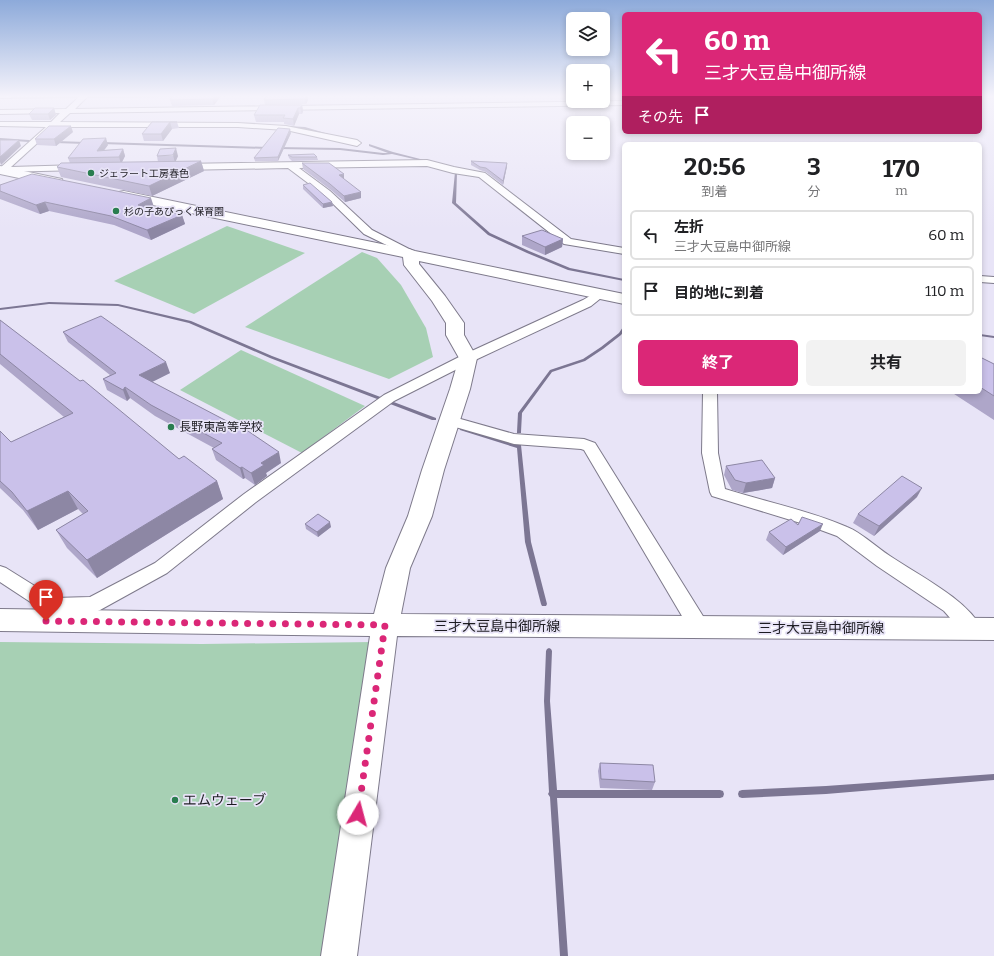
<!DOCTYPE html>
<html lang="ja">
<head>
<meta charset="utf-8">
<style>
  :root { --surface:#fff; --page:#f2f2f2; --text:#202124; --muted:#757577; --line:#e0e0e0; --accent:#db2777 }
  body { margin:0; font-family:Bitter,"Noto Sans JP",serif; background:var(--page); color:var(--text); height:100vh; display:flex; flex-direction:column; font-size:15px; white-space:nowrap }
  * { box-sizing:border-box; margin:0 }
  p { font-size:13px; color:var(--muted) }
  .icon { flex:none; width:22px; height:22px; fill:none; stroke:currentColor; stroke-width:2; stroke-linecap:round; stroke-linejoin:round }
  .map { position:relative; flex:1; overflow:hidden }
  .panel { position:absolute; left:622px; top:142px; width:360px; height:252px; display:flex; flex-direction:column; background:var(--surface); border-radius:6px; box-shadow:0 2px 6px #0003 }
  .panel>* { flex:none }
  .top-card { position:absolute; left:622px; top:12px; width:360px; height:122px; border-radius:6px; box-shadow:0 2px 6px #0003; background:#db2777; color:#fff; overflow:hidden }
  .fabs { position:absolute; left:566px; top:12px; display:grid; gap:8px }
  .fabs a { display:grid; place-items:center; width:44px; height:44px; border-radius:6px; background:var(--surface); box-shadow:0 2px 6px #0003; font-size:20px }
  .pin { position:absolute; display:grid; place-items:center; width:34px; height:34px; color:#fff; margin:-41px -17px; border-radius:50% 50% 50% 0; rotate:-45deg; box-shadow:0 0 4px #0007 }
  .pin .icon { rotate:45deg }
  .me { position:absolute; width:44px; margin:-22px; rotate:8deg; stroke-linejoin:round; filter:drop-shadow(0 0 3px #0008) }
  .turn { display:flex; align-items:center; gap:14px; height:84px; padding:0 16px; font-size:18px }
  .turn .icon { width:52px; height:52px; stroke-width:2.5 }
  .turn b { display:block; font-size:28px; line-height:34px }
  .then { display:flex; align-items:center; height:38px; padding:0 16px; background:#0003; gap:8px; font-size:15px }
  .eta { display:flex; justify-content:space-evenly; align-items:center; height:68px; text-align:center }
  .eta b { font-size:24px; font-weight:700; line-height:28px }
  .button { display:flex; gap:8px; margin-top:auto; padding:8px 16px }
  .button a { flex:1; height:46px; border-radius:6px; background:var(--accent); color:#fff; font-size:16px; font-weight:700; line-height:46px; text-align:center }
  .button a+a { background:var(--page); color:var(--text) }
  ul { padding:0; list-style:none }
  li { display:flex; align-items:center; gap:12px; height:50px; margin:0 8px 6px; padding:0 8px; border:2px solid var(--line); border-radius:6px }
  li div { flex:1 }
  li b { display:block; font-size:15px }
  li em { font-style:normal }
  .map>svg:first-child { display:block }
  .green { fill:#a7d0b4 }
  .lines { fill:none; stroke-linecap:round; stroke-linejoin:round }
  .stream { fill:#7c7693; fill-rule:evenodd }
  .street-casing { stroke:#7e7a8b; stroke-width:2 }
  .secondary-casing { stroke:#7e7a8b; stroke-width:2 }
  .street { fill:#fff; fill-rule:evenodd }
  .secondary { fill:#fff; fill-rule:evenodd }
  .wall { fill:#aea6c9 }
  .shaded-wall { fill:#8d87a4 }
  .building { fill:#cac1ea; stroke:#8d87a4 }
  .route { stroke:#db2777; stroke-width:7; stroke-dasharray:0 12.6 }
  .poi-dot { fill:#297d4f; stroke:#e8e4f7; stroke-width:1.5 }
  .labels { text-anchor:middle; stroke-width:3.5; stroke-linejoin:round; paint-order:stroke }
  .far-poi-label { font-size:10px; fill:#1d1c22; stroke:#e8e4f7; text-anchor:start }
  .poi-label { font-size:12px; fill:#1d1c22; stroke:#e8e4f7; text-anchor:start }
  .near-street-label { font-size:14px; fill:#1d1c22; stroke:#e8e4f7 }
  .near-poi-label { font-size:14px; fill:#1d1c22; stroke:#e8e4f7; text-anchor:start }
</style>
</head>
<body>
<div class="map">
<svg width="994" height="956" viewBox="0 0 994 956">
  <rect width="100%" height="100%" fill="#e8e4f7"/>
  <g class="green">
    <polygon points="227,226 305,253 194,314 114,281"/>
    <polygon points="362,252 377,258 401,285 426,328 433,357 389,379 245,327"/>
    <polygon points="241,350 365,406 302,453 180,390"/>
    <polygon points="0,642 202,644 374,642 325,956 0,956"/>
  </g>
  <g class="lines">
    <g class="stream">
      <polygon points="159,96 189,96 188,97 88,98 87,97 88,96"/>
      <polygon points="0,97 77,96 78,97 77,98 0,99"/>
      <polygon points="0,121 51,121 52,122 51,123 0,123"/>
      <polygon points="287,126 305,127 335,136 334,137 305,129 286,128"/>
      <polygon points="0,138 29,140 30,141 29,142 0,140"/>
      <polygon points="56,141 86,142 87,143 86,144 55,143 55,142"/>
      <polygon points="102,142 268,147 269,148 268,149 101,144 101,142"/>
      <polygon points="369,144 393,152 428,161 427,162 392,154 383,155 340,150 278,149 277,148 278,147 340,148 383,153 388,153 369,146"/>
      <polygon points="455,172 457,173 456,203 490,233 529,251 570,268 624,279 624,281 568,270 527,253 488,235 452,203"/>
      <polygon points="49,302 118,304 191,321 272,356 436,418 436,420 432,420 270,358 189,323 118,306 49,304 0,310 0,308"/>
      <polygon points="623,327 624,327 624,331 621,335 603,349 585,361 552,372 522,413 521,432 521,433 517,433 517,432 518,413 550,370 583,359 601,347 619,333"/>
      <polygon points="980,334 994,336 994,338 980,336"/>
      <polygon points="460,428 464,428 517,445 519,443 521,445 531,542 547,604 546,606 542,606 541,604 525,542 517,448 460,430"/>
      <polygon points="549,648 551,649 552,651 550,701 557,790 720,790 723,791 724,794 723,797 720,798 557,798 568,956 560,956 550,797 548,794 549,792 544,701 546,651 547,649"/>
      <polygon points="994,774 994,780 826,794 742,798 739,797 738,794 739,791 742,790 826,786"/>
    </g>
    <defs>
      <g id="street">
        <polygon points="0,96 14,96 10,98 0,98"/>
        <polygon points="80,96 88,96 75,109 624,101 624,105 70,113 60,122 238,123 286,126 357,140 361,143 357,146 286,130 238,127 55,127 11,167 79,165 83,168 82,170 0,172 0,168 46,127 0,126 0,122 51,122 60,113 0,114 0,110 66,109"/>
        <polygon points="427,160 454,167 485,173 571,239 624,248 624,254 564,244 479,177 453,173 427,166 299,168 330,191 372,230 413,251 414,253 413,255 409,256 364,234 324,195 288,168 180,170 176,167 180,164"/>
        <polygon points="980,276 994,277 994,283 980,282"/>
        <polygon points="600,290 604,291 606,294 591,306 473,361 394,401 256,502 167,573 100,610 93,613 58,613 55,622 48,624 41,622 38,616 41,609 0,582 0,566 6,568 54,598 90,597 155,563 244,494 384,395 463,355 583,300"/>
        <path d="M703,392H717L718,453L725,489C766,502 808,510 847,527C862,533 876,547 890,556C918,575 967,599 982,629L979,635L972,637L965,635L944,611L877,566L837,536L807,525L712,496L710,492L702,453Z"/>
        <polygon points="450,416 514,434 584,439 595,443 706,621 709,627 706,633 699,635 692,633 584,450 581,449 514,444 445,424 443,421 445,418"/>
      </g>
      <g id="secondary">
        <polygon points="0,166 57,178 62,179 63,182 62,185 57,186 0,174"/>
        <polygon points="124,191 406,249 409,249 415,251 624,294 624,304 419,261 419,264 445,296 464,323 464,335 477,358 470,389 444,470 432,516 410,568 401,614 994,618 994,640 397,636 357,956 321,956 370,636 0,631 0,609 374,614 386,568 408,516 422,470 450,389 459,358 446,335 446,323 432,301 404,265 403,257 119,198 117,195 119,192"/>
      </g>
    </defs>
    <use href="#street" class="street-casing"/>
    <use href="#secondary" class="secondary-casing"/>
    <use href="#street" class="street"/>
    <use href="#secondary" class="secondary"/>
  </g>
  <g class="wall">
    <polygon points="221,96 214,105 172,106 170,100"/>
    <polygon points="307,96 308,100 306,104 265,105 264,100"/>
    <polygon points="302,105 303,111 302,114 299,114 294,126 284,124 284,122 256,122 254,115"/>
    <polygon points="54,108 56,115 50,120 32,120 29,114"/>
    <polygon points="152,122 177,122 179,128 172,129 163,141 144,141 142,134"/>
    <polygon points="73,132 56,146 37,145 35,139"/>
    <polygon points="291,133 278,161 255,161 254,158"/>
    <polygon points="108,145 104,150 123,149 125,156 122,162 158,162 157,156 178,156 175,162 201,161 204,171 152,196 61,177 57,167 70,163 68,158"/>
    <polygon points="288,155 317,157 318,160 292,161 289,158"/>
    <polygon points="471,161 507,166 503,185 486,172 480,170 471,165"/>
    <polygon points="302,163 344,179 361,198 345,202 331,190 303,169"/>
    <polygon points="0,185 154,207 152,208 182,215 185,224 151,240 114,225 49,211 40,214 0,199"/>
    <polygon points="303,185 332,202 333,206 323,208 303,189"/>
    <polygon points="522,236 563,239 562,247 545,255 522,245"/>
    <polygon points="0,320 179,459 217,481 223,499 97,578 67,548 56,530 83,514 78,509 38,530 23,510 0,488 0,431 11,442 64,417 0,364"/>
    <polygon points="63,332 170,373 152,382 281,463 266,473 267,476 255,485 245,478 243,479 216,460 212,449 214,448 155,416 130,398 127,401 107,390 103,379 110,375 68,342"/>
    <polygon points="980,357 994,364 994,420 951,392 980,392"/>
    <polygon points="726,466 775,478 772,488 743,493 732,490 724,475"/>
    <polygon points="917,497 874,536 853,523 858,514"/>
    <polygon points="305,524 331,527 318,537 306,529"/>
    <polygon points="798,525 820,531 783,555 766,540 769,532"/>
    <polygon points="600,763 655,782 652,790 600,788 598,771"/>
  </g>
  <g class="shaded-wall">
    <polygon points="215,96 221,96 214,105 212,99"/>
    <polygon points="307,96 308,100 306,104 305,99"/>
    <polygon points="302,105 303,111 302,114 300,108"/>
    <polygon points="54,108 56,115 50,120 48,114"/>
    <polygon points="298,108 299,114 294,126 293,119"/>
    <polygon points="170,122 172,129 163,141 161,134"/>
    <polygon points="71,126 73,132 56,146 54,139"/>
    <polygon points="290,129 291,133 278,161 278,157"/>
    <polygon points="106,138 108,145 99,157 97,151"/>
    <polygon points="19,140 21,146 1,165 0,162 0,157"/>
    <polygon points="176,148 178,156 175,163 173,155"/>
    <polygon points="123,149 125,156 121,164 119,157"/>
    <polygon points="201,161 204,171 152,196 149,186"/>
    <polygon points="507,163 507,166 503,185 503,181"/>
    <polygon points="344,174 344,180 339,175"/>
    <polygon points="361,192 361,198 345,202 344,196"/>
    <polygon points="151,198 154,207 141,215 138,205"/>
    <polygon points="45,202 49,211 40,214 36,205"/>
    <polygon points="332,202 333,206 323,208 323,204"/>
    <polygon points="182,215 185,224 151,240 147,230"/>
    <polygon points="563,239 562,247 545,255 545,247"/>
    <polygon points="166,362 170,373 144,386 139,375"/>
    <polygon points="125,387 130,398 127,401 123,390"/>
    <polygon points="279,452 281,463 266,473 267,476 255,485 251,473 261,463"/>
    <polygon points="242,467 245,478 243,479 240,468"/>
    <polygon points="775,478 772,488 743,493 746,483"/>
    <polygon points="217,481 223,499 97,578 87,560"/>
    <polygon points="922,488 917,497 874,536 879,526"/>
    <polygon points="68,491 78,509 38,530 27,511"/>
    <polygon points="330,522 331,527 318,537 317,532"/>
    <polygon points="823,524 820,531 783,555 786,547"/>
  </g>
  <g class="building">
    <polygon points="172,96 215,96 212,99 170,100"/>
    <polygon points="266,96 307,96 305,99 264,100"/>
    <polygon points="260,105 302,105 300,108 298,108 293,119 283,118 285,115 254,115"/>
    <polygon points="35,108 54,108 48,114 29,114"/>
    <polygon points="152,122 177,122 170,122 161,134 142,134"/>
    <polygon points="49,126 71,126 54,139 35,139"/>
    <polygon points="278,128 290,129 278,157 254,158"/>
    <polygon points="106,138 97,151 123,149 119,157 68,158 83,139"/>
    <polygon points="0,140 19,140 0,157"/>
    <polygon points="176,148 173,155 157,156 160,149"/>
    <polygon points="314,154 317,157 292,157 288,155"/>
    <polygon points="201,161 149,186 57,167 61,163"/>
    <polygon points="471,161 507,163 503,181 486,168 480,167"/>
    <polygon points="302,163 329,163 344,174 339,175 361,192 344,196 330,184"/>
    <polygon points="32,174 151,198 138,205 182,215 147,230 111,216 45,202 36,205 0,191 0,185"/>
    <polygon points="310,183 332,202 323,204 303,185"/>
    <polygon points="542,230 563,239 545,247 522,236"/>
    <polygon points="101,316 166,362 139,375 240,428 242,427 279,452 261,463 264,465 251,473 242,467 240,468 212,449 222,443 151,405 125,387 123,390 103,379 116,373 63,332"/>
    <polygon points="0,320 80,381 83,380 179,459 184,456 217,481 87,560 56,530 88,511 68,491 27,511 12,492 0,481 0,431 11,442 73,413 0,354"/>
    <polygon points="980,357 994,364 994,396 980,387"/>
    <polygon points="762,460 775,478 746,483 735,480 726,466"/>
    <polygon points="902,476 922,488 879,526 858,514"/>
    <polygon points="318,514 330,522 317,532 305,524"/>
    <polygon points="802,517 823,524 786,547 769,532 791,519 798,525"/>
    <polygon points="600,763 653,765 655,782 601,779"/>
  </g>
  <linearGradient id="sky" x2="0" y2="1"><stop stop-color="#8daada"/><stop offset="0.42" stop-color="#f5f3fb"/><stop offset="1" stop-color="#f5f3fb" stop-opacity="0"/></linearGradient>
  <rect width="994" height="229" fill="url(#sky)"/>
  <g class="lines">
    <polyline class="route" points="46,621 385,625 358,814"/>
  </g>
  <g class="poi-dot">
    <circle cx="91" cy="173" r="4"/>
    <circle cx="116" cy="211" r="4"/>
    <circle cx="171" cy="427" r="4"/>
    <circle cx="175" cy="800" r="4"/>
  </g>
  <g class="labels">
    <g class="far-poi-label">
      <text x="99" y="177">ジェラート工房春色</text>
      <text x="124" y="215">杉の子あぴっく保育園</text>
    </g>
    <g class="poi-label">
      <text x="179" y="431">長野東高等学校</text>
    </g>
    <g class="near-street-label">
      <text x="497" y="631">三才大豆島中御所線</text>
      <text x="821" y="633">三才大豆島中御所線</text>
    </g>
    <g class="near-poi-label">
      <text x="183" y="805">エムウェーブ</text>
    </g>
  </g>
</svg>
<div class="fabs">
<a><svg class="icon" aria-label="layers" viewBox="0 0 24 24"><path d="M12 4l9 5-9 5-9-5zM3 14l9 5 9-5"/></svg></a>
<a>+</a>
<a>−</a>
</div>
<div class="pin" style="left:46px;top:621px;background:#d93025"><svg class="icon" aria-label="arrive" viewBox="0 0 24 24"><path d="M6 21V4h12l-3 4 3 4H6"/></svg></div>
<svg class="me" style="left:358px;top:814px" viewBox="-20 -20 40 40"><circle r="19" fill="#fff"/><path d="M0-13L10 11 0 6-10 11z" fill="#db2777"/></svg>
<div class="top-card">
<div class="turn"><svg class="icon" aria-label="left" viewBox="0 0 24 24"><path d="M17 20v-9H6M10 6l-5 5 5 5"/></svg><div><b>60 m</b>三才大豆島中御所線</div></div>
<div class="then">その先<svg class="icon" aria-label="arrive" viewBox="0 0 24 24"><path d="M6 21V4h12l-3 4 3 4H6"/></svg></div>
</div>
<section class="panel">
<div class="eta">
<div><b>20:56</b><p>到着</p></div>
<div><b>3</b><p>分</p></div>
<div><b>170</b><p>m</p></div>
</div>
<ul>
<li><svg class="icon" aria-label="left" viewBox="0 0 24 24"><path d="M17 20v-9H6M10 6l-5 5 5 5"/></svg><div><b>左折</b><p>三才大豆島中御所線</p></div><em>60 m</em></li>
<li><svg class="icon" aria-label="arrive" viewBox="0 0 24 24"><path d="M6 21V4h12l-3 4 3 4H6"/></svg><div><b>目的地に到着</b></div><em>110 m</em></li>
</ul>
<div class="button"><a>終了</a><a>共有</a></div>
</section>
</div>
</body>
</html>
